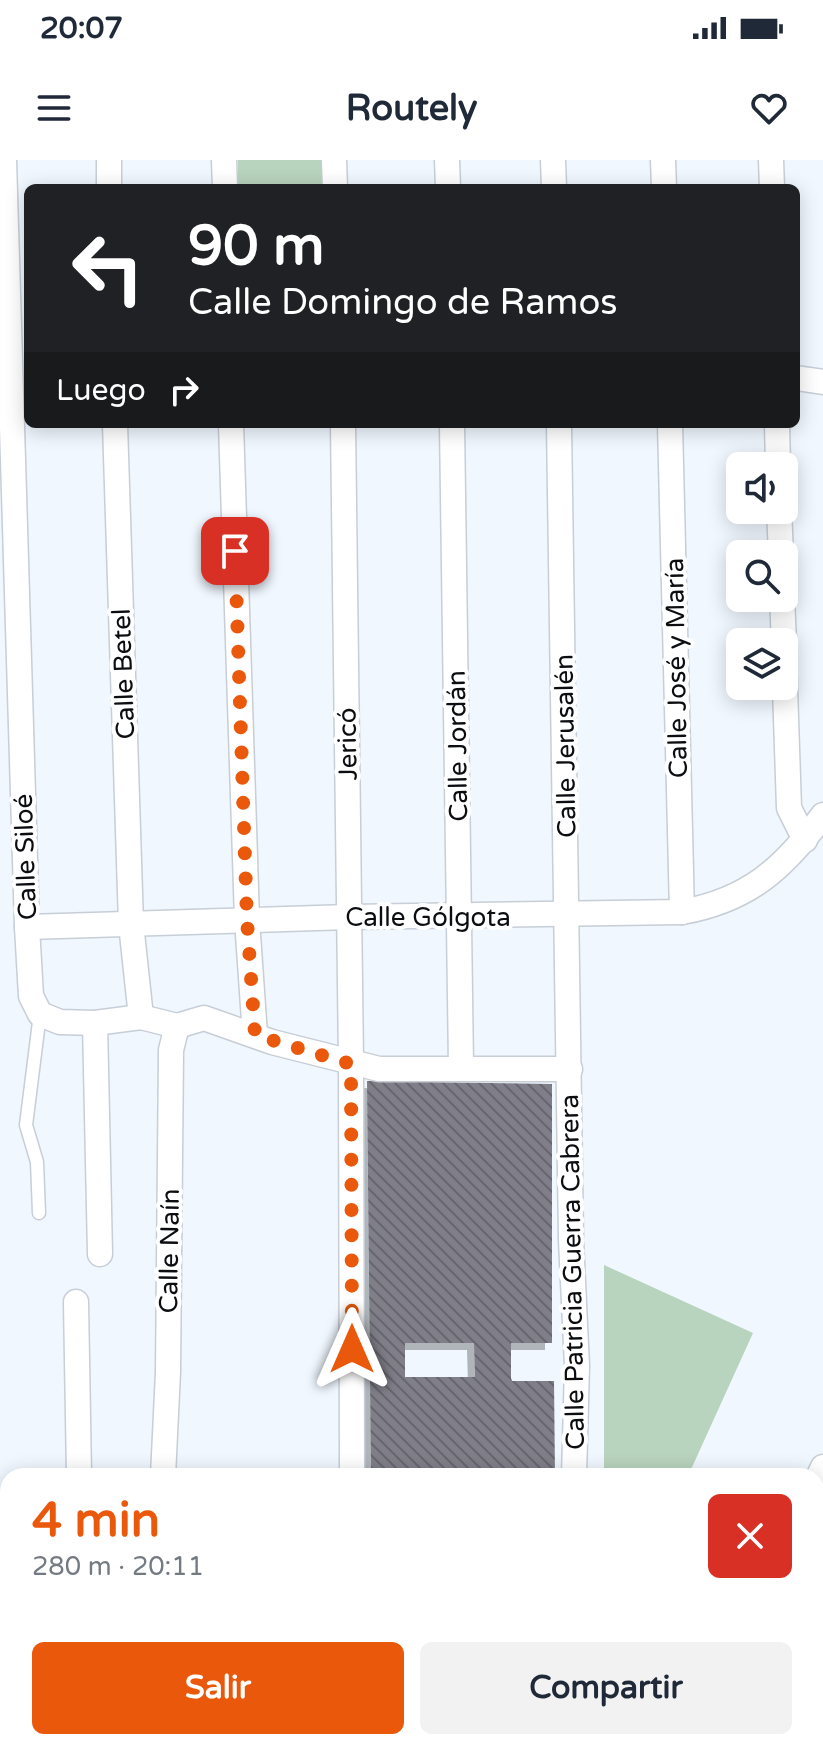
<!DOCTYPE html>
<html lang="es">
<head>
<meta charset="utf-8">
<style>
  :root { --surface:#fff; --page:#f2f2f3; --text:#1f2937; --muted:#747a83; --accent:#ea580c }
  body { margin:0; font-family:"Varela Round",sans-serif; background:var(--page); color:var(--text); height:100vh; display:flex; flex-direction:column; font-size:30px; white-space:nowrap }
  * { box-sizing:border-box; margin:0 }
  p { font-size:26px; color:var(--muted) }
  .icon { flex:none; width:44px; height:44px; fill:none; stroke:currentColor; stroke-width:2; stroke-linecap:round; stroke-linejoin:round }
  .map { position:relative; flex:1; overflow:hidden }
  .side { position:absolute; left:0px; top:1308px; width:824px; height:282px; display:flex; flex-direction:column; background:var(--surface); border-radius:24px 24px 0 0; box-shadow:0 4px 20px #0003 }
  .side>* { flex:none }
  .guide { position:absolute; left:24px; top:24px; width:776px; height:244px; border-radius:12px; box-shadow:0 4px 20px #0003; background:#202124; color:#fff; overflow:hidden }
  .tools { position:absolute; left:726px; top:292px; display:grid; gap:16px }
  .tools a { display:grid; place-items:center; width:72px; height:72px; border-radius:12px; background:var(--surface); box-shadow:0 4px 20px #0003; font-size:40px }
  .pin { position:absolute; display:grid; place-items:center; width:68px; height:68px; color:#fff; margin:-34px; border-radius:16px; box-shadow:0 4px 12px #0006 }
  .me { position:absolute; width:88px; margin:-44px; rotate:0deg; stroke-linejoin:round; filter:drop-shadow(0 0 6px #0008) }
  .turn { display:flex; align-items:center; gap:28px; height:168px; padding:0 32px; font-size:36px }
  .turn .icon { width:104px; height:104px; stroke-width:2.5 }
  .turn b { display:block; font-size:56px; line-height:68px }
  .then { display:flex; align-items:center; height:76px; padding:0 32px; background:#0003; gap:16px; font-size:30px }
  .round { display:grid; place-items:center; flex:none; width:84px; height:84px; border-radius:12px; background:var(--page) }
  .overview { display:flex; align-items:center; justify-content:space-between; height:136px; padding:0 32px }
  h1 { font-size:48px; font-weight:700; line-height:60px; color:var(--accent) }
  .primary-button { display:flex; gap:16px; margin-top:auto; padding:16px 32px }
  .primary-button a { flex:1; height:92px; border-radius:12px; background:var(--accent); color:#fff; font-size:32px; font-weight:700; line-height:92px; text-align:center }
  .primary-button a+a { background:var(--page); color:var(--text) }
  .status { display:flex; justify-content:space-between; align-items:center; height:56px; padding:0 40px; background:var(--surface); direction:ltr }
  .status svg { height:22px; fill:currentColor }
  header { display:flex; justify-content:space-between; align-items:center; height:104px; padding:0 32px; background:var(--surface); font-size:36px; font-weight:700 }
  .map>svg:first-child { display:block }
  .green { fill:#b8d3be }
  .building { fill:url(#building-back-hatch); fill-rule:evenodd; filter:url(#shadow) }
  .lines { fill:none; stroke-linecap:round; stroke-linejoin:round }
  .service-casing { stroke:#c7ced7; stroke-width:15 }
  .minor-casing { stroke:#c7ced7; stroke-width:27 }
  .service { stroke:#fff; stroke-width:12 }
  .minor { stroke:#fff; stroke-width:24 }
  .route { stroke:#ea580c; stroke-width:14; stroke-dasharray:0 25.2 }
  .labels { text-anchor:middle; stroke-width:8; stroke-linejoin:round; paint-order:stroke }
  .street-label { font-size:26px; fill:#0b0d10; stroke:#fff }
</style>
</head>
<body>
<div class="status"><b>20:07</b><svg viewBox="0 0 49 12"><path d="M0 12V9h3v3zM5 12V6h3v6zM10 12V3h3v9zM15 12V0h3v12zM26 1h20v11H26zM47 4h2v5h-2z"/></svg></div>
<header><svg class="icon" aria-label="menu" viewBox="0 0 24 24"><path d="M4 6h16M4 12h16M4 18h16"/></svg>Routely<svg class="icon" aria-label="heart" viewBox="0 0 24 24"><path d="M12 20l-8-8c-3-5 5-10 8-4 3-6 11-1 8 4z"/></svg></header>
<div class="map">
<svg width="823" height="1589" viewBox="0 0 823 1589">
  <defs>
    <pattern id="building-back-hatch" width="6" height="6" patternUnits="userSpaceOnUse" patternTransform="scale(2)"><rect width="6" height="6" fill="#807f89"/><path d="M-1 5l2 2M0 0l6 6M5-1l2 2" fill="none" stroke="#67666f"/></pattern>
    <filter id="shadow"><feDropShadow dx="-7" dy="7" stdDeviation="0" flood-color="#0004"/></filter>
  </defs>
  <rect width="100%" height="100%" fill="#f0f7fe"/>
  <g class="green">
    <polygon points="238,0 325,0 326,28 238,28"/>
    <polygon points="604,1105 753,1173 688,1316 604,1316"/>
  </g>
  <path class="building" d="M367,921L552,924V1183H511V1218L512,1221H554L555,1316H371ZM405,1183H474L475,1217H405Z"/>
  <g class="lines">
    <defs>
      <polyline id="service" points="39,1053 37,1002 26,965 40,854"/>
      <g id="minor">
        <polyline points="4,0 27,767 31,836 40,854 60,862 95,863 141,857 177,866 204,858 272,882 379,909 570,909"/>
        <polyline points="109,0 109,28"/>
        <polyline points="224,0 225,28"/>
        <polyline points="334,0 335,28"/>
        <polyline points="447,0 448,28"/>
        <polyline points="553,0 554,28"/>
        <polyline points="663,0 664,28"/>
        <polyline points="771,0 772,28"/>
        <polyline points="796,218 823,222"/>
        <polyline points="115,264 131,764 141,857"/>
        <polyline points="231,264 247,760 255,875"/>
        <polyline points="343,264 351,904 352,1316"/>
        <polyline points="452,264 461,907"/>
        <polyline points="559,264 571,1080 577,1206 574,1316"/>
        <polyline points="670,264 682,752"/>
        <polyline points="777,264 778,306"/>
        <polyline points="779,350 781,394"/>
        <polyline points="782,438 784,482"/>
        <polyline points="784,498 789,648 805,680"/>
        <path d="M27,767L349,757L682,752C749,740 784,708 823,655"/>
        <polyline points="95,863 100,1094"/>
        <polyline points="76,1142 79,1316"/>
        <polyline points="163,1316 168,1212 171,890 177,866"/>
        <polyline points="816,1322 823,1307"/>
        <polyline points="605,1582 616,1589"/>
        <polyline points="693,1589 696,1582"/>
      </g>
    </defs>
    <use href="#service" class="service-casing"/>
    <use href="#minor" class="minor-casing"/>
    <use href="#service" class="service"/>
    <use href="#minor" class="minor"/>
  </g>
  <g class="lines">
    <polyline class="route" points="235,391 247,760 255,875 351,904 352,1189"/>
  </g>
  <g class="labels">
    <g class="street-label">
      <text transform="translate(676 508) rotate(-91)" y="9">Calle José y María</text>
      <text transform="translate(123 514) rotate(-92)" y="9">Calle Betel</text>
      <text transform="translate(347 584) rotate(-91)" y="9">Jericó</text>
      <text transform="translate(457 586) rotate(-91)" y="9">Calle Jordán</text>
      <text transform="translate(565 586) rotate(-91)" y="9">Calle Jerusalén</text>
      <text transform="translate(25 697) rotate(-92)" y="9">Calle Siloé</text>
      <text x="428" y="766">Calle Gólgota</text>
      <text transform="translate(169 1091) rotate(-89)" y="9">Calle Naín</text>
      <text transform="translate(572 1112) rotate(-91)" y="9">Calle Patricia Guerra Cabrera</text>
    </g>
  </g>
</svg>
<div class="tools">
<a><svg class="icon" aria-label="sound" viewBox="0 0 24 24"><path d="M4 9h4l5-4v14l-5-4H4zM17 9q2 3 0 6"/></svg></a>
<a><svg class="icon" aria-label="search" viewBox="0 0 24 24"><circle cx="10" cy="10" r="6"/><path d="M15 15l6 6"/></svg></a>
<a><svg class="icon" aria-label="layers" viewBox="0 0 24 24"><path d="M12 4l9 5-9 5-9-5zM3 14l9 5 9-5"/></svg></a>
</div>
<div class="pin" style="left:235px;top:391px;background:#d93025"><svg class="icon" aria-label="arrive" viewBox="0 0 24 24"><path d="M6 21V4h12l-3 4 3 4H6"/></svg></div>
<svg class="me" style="left:352px;top:1189px" viewBox="-20 -20 40 40"><path d="M0-17L14 15 0 8-14 15z" fill="#ea580c" stroke="#fff" stroke-width="4"/></svg>
<div class="guide">
<div class="turn"><svg class="icon" aria-label="left" viewBox="0 0 24 24"><path d="M17 20v-9H6M10 6l-5 5 5 5"/></svg><div><b>90 m</b>Calle Domingo de Ramos</div></div>
<div class="then">Luego<svg class="icon" aria-label="right" viewBox="0 0 24 24"><path d="M7 20v-9h11M14 6l5 5-5 5"/></svg></div>
</div>
<section class="side">
<div class="overview"><div><h1>4 min</h1><p>280 m · 20:11</p></div><a class="round" style="background:#d93025;color:#fff"><svg class="icon" aria-label="close" viewBox="0 0 24 24"><path d="M6 6l12 12M18 6L6 18"/></svg></a></div>
<div class="primary-button"><a>Salir</a><a>Compartir</a></div>
</section>
</div>
</body>
</html>
